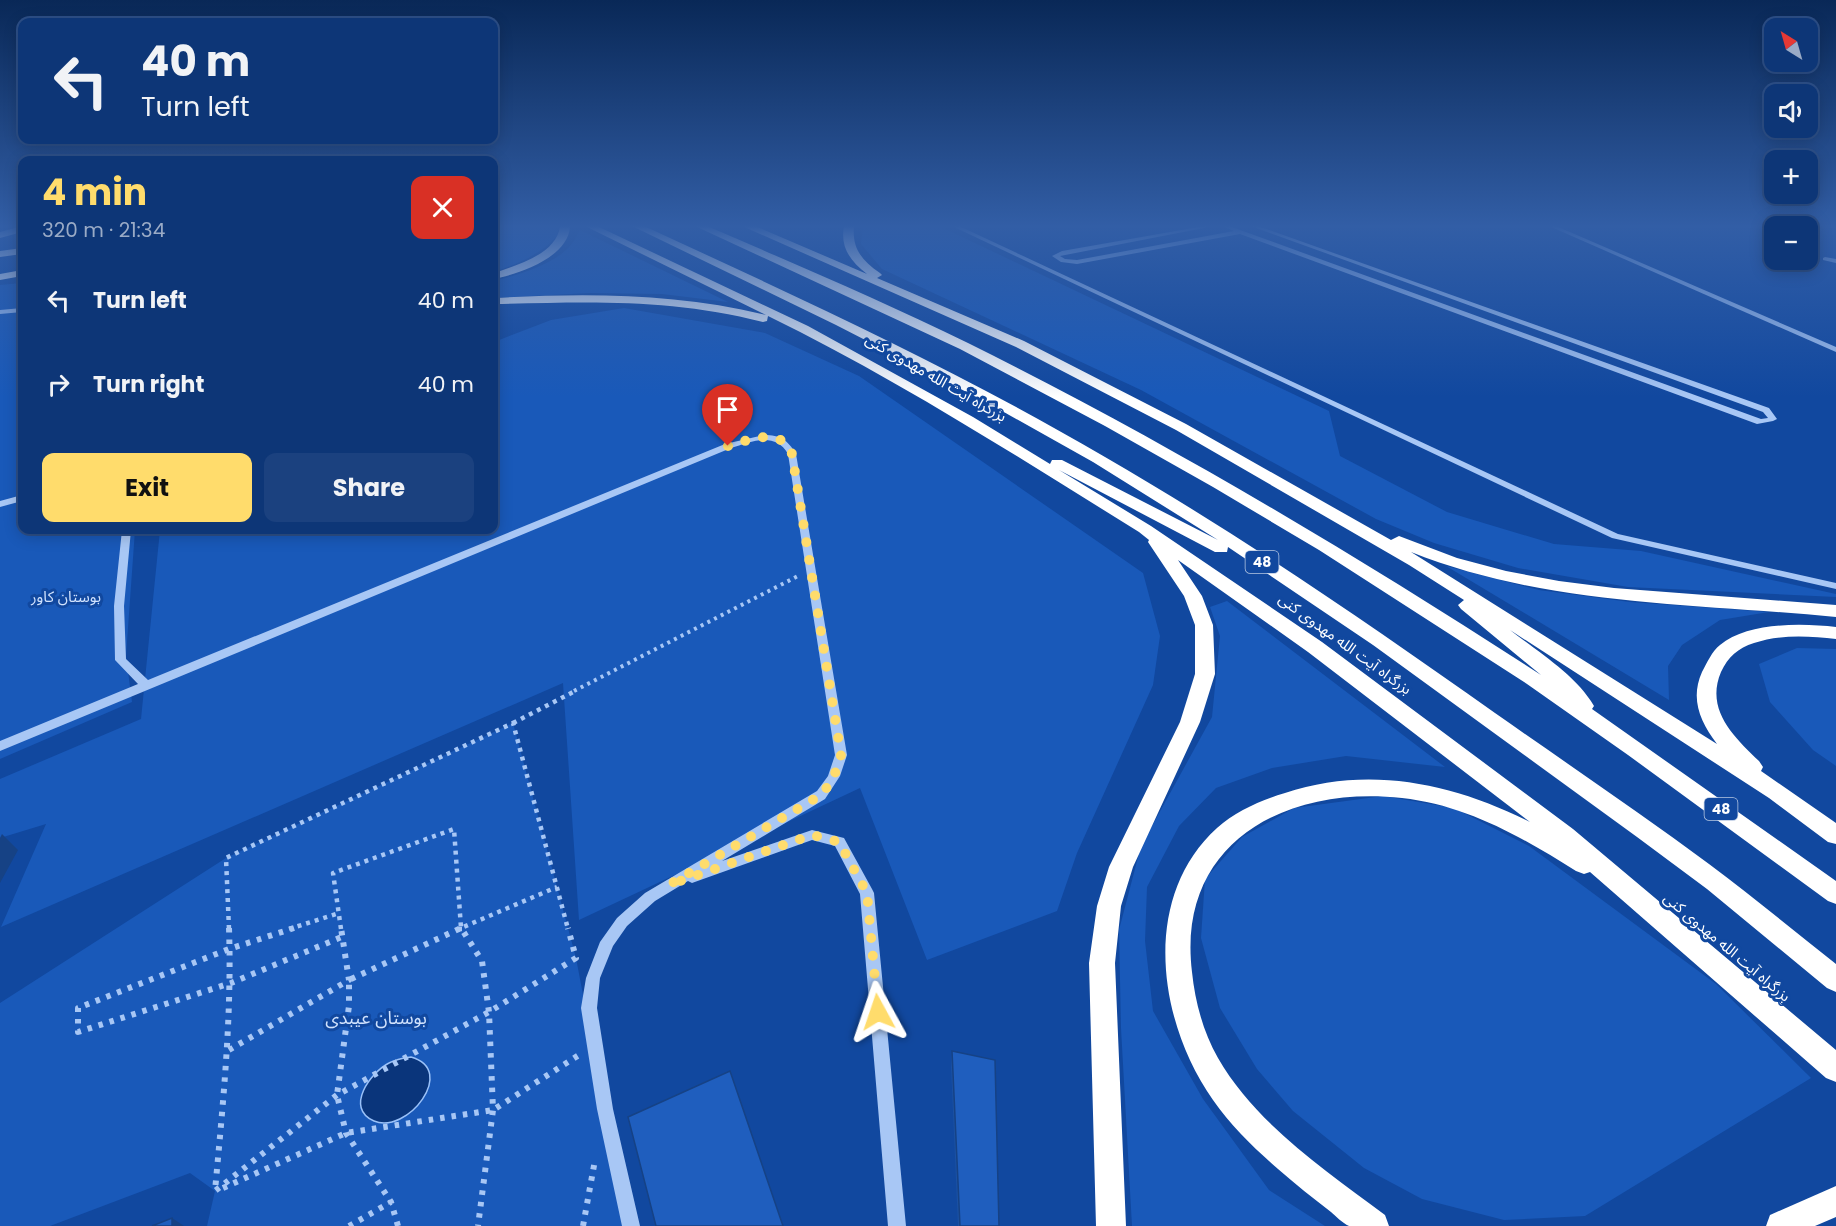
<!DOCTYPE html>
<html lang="en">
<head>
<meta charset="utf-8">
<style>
  :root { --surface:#0d3677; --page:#1b417f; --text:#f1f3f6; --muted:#9aabc6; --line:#2d5089; --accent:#ffdc6c }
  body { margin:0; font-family:Poppins,"Noto Sans Arabic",sans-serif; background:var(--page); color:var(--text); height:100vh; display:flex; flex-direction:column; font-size:22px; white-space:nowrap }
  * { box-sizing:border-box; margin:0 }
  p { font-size:20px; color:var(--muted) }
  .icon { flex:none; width:33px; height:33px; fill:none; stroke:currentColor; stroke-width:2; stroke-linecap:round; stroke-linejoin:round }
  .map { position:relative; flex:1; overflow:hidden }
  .side { position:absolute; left:18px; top:156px; width:480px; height:378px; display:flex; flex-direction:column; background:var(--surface); border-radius:12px; box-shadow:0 3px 15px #0003,0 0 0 2px var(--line) }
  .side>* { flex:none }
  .banner { position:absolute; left:18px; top:18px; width:480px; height:126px; border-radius:12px; box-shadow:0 3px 15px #0003,0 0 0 2px var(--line); background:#0d3677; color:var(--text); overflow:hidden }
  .needle { width:39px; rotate:323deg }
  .tools { position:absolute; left:1764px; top:18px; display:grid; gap:12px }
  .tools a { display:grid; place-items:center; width:54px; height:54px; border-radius:12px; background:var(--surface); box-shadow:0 3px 15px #0003,0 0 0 2px var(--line); font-size:30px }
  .pin { position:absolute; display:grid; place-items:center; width:51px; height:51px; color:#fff; margin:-62px -26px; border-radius:50% 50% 50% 0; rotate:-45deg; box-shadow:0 0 6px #0007 }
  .pin .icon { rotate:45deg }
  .me { position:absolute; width:66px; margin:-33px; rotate:355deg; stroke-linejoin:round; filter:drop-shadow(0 0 4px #0008) }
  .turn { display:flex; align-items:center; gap:21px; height:126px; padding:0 24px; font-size:27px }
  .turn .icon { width:78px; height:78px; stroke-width:2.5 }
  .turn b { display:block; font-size:42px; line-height:51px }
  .round { display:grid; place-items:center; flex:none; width:63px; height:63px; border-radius:12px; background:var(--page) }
  .summary { display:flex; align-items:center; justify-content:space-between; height:102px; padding:0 24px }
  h1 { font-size:36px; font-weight:700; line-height:45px; color:var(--accent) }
  .action { display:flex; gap:12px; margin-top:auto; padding:12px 24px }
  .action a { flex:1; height:69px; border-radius:12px; background:var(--accent); color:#111; font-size:24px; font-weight:700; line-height:69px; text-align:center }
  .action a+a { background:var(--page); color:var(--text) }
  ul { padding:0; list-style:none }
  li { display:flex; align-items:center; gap:18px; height:84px; padding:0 24px }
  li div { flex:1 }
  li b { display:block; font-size:22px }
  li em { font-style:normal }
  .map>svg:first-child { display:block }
  .green { fill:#1959b9 }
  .water { fill:#0a357b; stroke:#9ac1f8; stroke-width:1.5 }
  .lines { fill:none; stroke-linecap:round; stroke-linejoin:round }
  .path-far2 { stroke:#a8c7f5; stroke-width:4; stroke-dasharray:3 4.5; stroke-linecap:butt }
  .path-far1 { stroke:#a8c7f5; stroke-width:4.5; stroke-dasharray:4 5; stroke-linecap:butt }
  .path { stroke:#a8c7f5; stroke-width:6; stroke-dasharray:4.5 7; stroke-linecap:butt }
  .minor { fill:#a8c7f5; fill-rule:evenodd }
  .highway { fill:#fff; fill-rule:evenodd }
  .wall { fill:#1b51a3 }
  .shaded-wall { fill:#164285 }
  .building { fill:#1f5ebe; stroke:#164285; stroke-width:1.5 }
  .route { stroke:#ffdc6c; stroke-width:10; stroke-dasharray:0 18 }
  .labels { text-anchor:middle; stroke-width:6; stroke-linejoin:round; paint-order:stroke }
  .shield { fill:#11489f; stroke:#b8c8e2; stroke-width:1.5 }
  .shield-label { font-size:14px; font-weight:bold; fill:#fff }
  .street-label { font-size:15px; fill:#fff; stroke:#11489f }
  .park-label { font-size:15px; fill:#d1e3fe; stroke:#11489f }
  .near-park-label { font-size:18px; fill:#d1e3fe; stroke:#11489f }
</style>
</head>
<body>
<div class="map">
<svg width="1836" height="1226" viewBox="0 0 1836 1226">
  <rect width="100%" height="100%" fill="#11489f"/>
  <g class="green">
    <path d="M494,226H557L558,235C540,255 519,263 494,272Z"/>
    <polygon points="863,226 939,226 1329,411 1340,456 1447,512 1554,544 1641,551 1836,594 1836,597 1628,587 1518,568 1434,543 1376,519 1141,390 882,269 861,244"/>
    <path d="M580,230L728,302L662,294L589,293L494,298V281C518,275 553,265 570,246C574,242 577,235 580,230Z"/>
    <polygon points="22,283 22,530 135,530 126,656 132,702 0,759 0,285"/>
    <polygon points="624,308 765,333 859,376 1143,573 1160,636 1153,685 1077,853 1057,911 927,960 860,788 579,920 563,683 1,927 46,824 0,838 0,779 141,719 160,530 494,530 494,342 551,320"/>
    <polygon points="1446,566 1539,590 1630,602 1769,612 1720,620 1682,645 1668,666 1669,700"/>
    <polygon points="1227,601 1445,767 1346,756 1272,768 1216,788 1179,826 1147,887 1145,941 1153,1011 1203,1099 1269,1190 1325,1226 1132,1226 1121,1028 1119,930 1141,846 1212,717 1220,636 1210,607"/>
    <polygon points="1797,648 1836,649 1836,766 1813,750 1770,702 1759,664"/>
    <polygon points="513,723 576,958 627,1226 207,1226 215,1191 190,1173 50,1226 0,1226 0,1003 226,858"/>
    <polygon points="1383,796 1454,808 1529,846 1716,984 1811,1078 1585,1216 1504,1220 1422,1199 1364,1168 1293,1111 1257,1069 1220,1008 1201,938 1205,879 1242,837 1294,808"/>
  </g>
  <path class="water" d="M411,1057C458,1070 407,1135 374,1121C344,1108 371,1072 389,1063C396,1059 403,1058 411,1057Z"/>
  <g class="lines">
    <polyline class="path-far2" points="574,691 798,576"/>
    <g class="path-far1">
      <polyline points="513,723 577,690"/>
      <polyline points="229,929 226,858 513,723 568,929"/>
      <polyline points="289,929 339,913"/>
      <polyline points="341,929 333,873 454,829 461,928 557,887"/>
      <polyline points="458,929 462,929"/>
    </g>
    <g class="path">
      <path d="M229,928C232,1016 223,1103 215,1191L337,1095L489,1012L576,958L568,928"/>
      <polyline points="294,928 229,949 78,1008 78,1032 231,983 344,936"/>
      <polyline points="229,1050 349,980 341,928"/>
      <polyline points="223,1188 346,1133 493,1110 579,1055"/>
      <polyline points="349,1226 391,1202"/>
      <polyline points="398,1226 391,1202 346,1133 337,1095 349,1006 349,980 461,928 482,961 489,1012 493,1110 478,1226"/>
      <polyline points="583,1226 595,1160"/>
    </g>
    <g class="minor">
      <polygon points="952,226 959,226 1618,534 1836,583 1836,589 1612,538"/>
      <polygon points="1204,226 1214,226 1060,256 1065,259 1077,260 1234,231 1222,226 1229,226 1761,419 1768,418 1763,412 1251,226 1258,226 1769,408 1777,419 1773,421 1757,424 1240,234 1077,264 1061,262 1052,256 1062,251"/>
      <polygon points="1549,226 1556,226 1836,347 1836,352"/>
      <polygon points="1825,257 1836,259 1836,263 1823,260 1823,258"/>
      <polygon points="22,308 22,312 0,314 0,310"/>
      <path d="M764,435C780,435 788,440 796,454L847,755L840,776L825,799L722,861L812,830L844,838L872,889L874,893L906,1226H888L860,894L835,846L812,840L692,883L688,881L655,901L627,926L613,946L600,978L597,1008L613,1109L640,1226H622L597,1109L581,1008L586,978L600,942L617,918L645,893L817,791L828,776L835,755L788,454C775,431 751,442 731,448L0,751V741L138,684L115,660L114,606L122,530H131L124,606L126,659L148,680L725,444Z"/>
      <polygon points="22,495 22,501 0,507 0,501"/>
    </g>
    <g class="highway">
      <polygon points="22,226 22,232 0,238 0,232"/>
      <path d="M560,226H570C569,257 519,274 494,279V273C517,265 557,254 560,226Z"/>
      <path d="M585,226H597L808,326L973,417L1050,464L1052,460H1062L1218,540L1093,462L986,402L836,325L632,226H644C800,298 957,370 1105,457C1240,535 1368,623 1495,713C1566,763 1639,812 1709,864C1752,896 1794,931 1836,964V992L1827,988L1707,889L1637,837L1373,645L1228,547L1227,552H1215L1059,470L1151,526L1322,642L1573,829L1836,1050V1082L1826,1078L1590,872L1584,874L1576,871C1522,837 1466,805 1402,798C1288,785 1176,841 1192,972C1195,1001 1203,1032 1218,1058C1256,1124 1325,1170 1385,1215L1389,1226C1378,1226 1359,1226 1349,1226C1342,1223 1336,1216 1331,1212C1313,1198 1295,1184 1278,1169C1254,1148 1231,1126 1213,1100C1158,1022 1140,898 1217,828C1236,811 1261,800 1285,793C1368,765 1453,783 1530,822L1308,652L1178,560L1202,596L1213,625L1215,674L1200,722L1133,867L1121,906L1115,963L1126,1226H1096L1089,963L1097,906L1109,867L1180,722L1195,674V625L1184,596L1148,542L1149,540L1139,532C1018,457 897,379 768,316L767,321L763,322C669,298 589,302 494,304V298C586,293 676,293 766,315Z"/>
      <path d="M695,226H707C795,264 882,301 968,343C1166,441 1356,555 1541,675L1461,609L1458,605L1464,600L1409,565L1176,430L1016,347L742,226H755L867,274C850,261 840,247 844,226H854C852,248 861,260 880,273L882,275L877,278L1024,341L1186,424L1391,540L1399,536L1457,558L1506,571L1559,581L1614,588L1836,605V617C1693,603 1546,606 1411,552L1717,744C1700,721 1690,699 1702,672C1707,663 1712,651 1720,645C1747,622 1802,623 1836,627V639C1810,636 1780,634 1754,643C1738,648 1728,657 1721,672C1705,710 1734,737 1759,761L1763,767L1761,771L1836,823V844L1828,842L1769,798L1510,630C1538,652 1576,675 1594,706L1592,709L1836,881V904L1828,901L1628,755L1527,684L1319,550L1213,487L1105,426L960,349Z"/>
      <polygon points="22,248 22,254 0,257 0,251"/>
      <polygon points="22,270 22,276 0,280 0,274"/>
      <polygon points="1836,1186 1836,1217 1815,1226 1766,1226 1770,1215"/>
    </g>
  </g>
  <polygon class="wall" points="952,1051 999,1226 958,1226 951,1066"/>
  <g class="shaded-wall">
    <polygon points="2,834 18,850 0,883 0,838"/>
    <polygon points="172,1218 184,1226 172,1226"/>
  </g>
  <g class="building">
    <polygon points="952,1051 995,1060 999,1226 960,1226"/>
    <polygon points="730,1071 783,1226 656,1226 628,1117"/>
    <polygon points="172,1218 172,1226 152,1226"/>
  </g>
  <linearGradient id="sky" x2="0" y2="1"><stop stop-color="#092857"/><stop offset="0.57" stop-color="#325ea6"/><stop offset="1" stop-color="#325ea6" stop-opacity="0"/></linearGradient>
  <rect width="1836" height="397" fill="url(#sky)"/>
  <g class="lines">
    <path class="route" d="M728,446C749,440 782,426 792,454L841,755C837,771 832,782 821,795L669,885L812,835L839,842L867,893L878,1012"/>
  </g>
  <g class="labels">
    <g class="shield">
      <rect x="1245.5" y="551" width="33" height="22" rx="4.5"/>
      <rect x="1704.5" y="798" width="33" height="22" rx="4.5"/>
    </g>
    <g class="shield-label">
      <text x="1262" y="567">48</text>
      <text x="1721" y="814">48</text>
    </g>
    <g class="street-label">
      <text transform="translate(936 378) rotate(30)" y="5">بزرگراه آیت الله مهدوی کنی</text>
      <text transform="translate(1345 644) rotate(36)" y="5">بزرگراه آیت الله مهدوی کنی</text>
      <text transform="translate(1727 947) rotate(40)" y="5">بزرگراه آیت الله مهدوی کنی</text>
    </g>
    <g class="park-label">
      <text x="66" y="602">بوستان کاور</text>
    </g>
    <g class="near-park-label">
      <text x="376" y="1024">بوستان عیبدی</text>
    </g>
  </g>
</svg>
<div class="tools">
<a><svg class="needle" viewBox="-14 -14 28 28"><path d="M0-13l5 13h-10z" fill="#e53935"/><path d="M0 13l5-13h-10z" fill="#9aabc6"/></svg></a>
<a><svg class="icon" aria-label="sound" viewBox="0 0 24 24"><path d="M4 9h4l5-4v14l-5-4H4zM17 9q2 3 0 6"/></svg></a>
<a>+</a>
<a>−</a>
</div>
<div class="pin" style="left:728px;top:446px;background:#d93025"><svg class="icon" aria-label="arrive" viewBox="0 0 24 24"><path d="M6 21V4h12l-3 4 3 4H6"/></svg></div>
<svg class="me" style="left:878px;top:1012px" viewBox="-20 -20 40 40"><path d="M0-17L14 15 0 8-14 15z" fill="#ffdc6c" stroke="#fff" stroke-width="4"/></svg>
<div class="banner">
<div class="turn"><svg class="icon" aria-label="left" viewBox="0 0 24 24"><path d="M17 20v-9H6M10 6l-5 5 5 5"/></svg><div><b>40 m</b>Turn left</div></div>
</div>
<section class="side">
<div class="summary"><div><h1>4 min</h1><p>320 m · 21:34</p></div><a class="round" style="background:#d93025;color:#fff"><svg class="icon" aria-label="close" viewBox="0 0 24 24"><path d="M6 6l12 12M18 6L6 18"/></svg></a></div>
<ul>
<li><svg class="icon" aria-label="left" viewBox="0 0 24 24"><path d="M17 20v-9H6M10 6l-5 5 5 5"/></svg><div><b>Turn left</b></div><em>40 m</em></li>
<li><svg class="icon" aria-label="right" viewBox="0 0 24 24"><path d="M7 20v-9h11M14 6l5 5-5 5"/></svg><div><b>Turn right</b></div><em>40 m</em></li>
</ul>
<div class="action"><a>Exit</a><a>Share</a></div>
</section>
</div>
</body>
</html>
